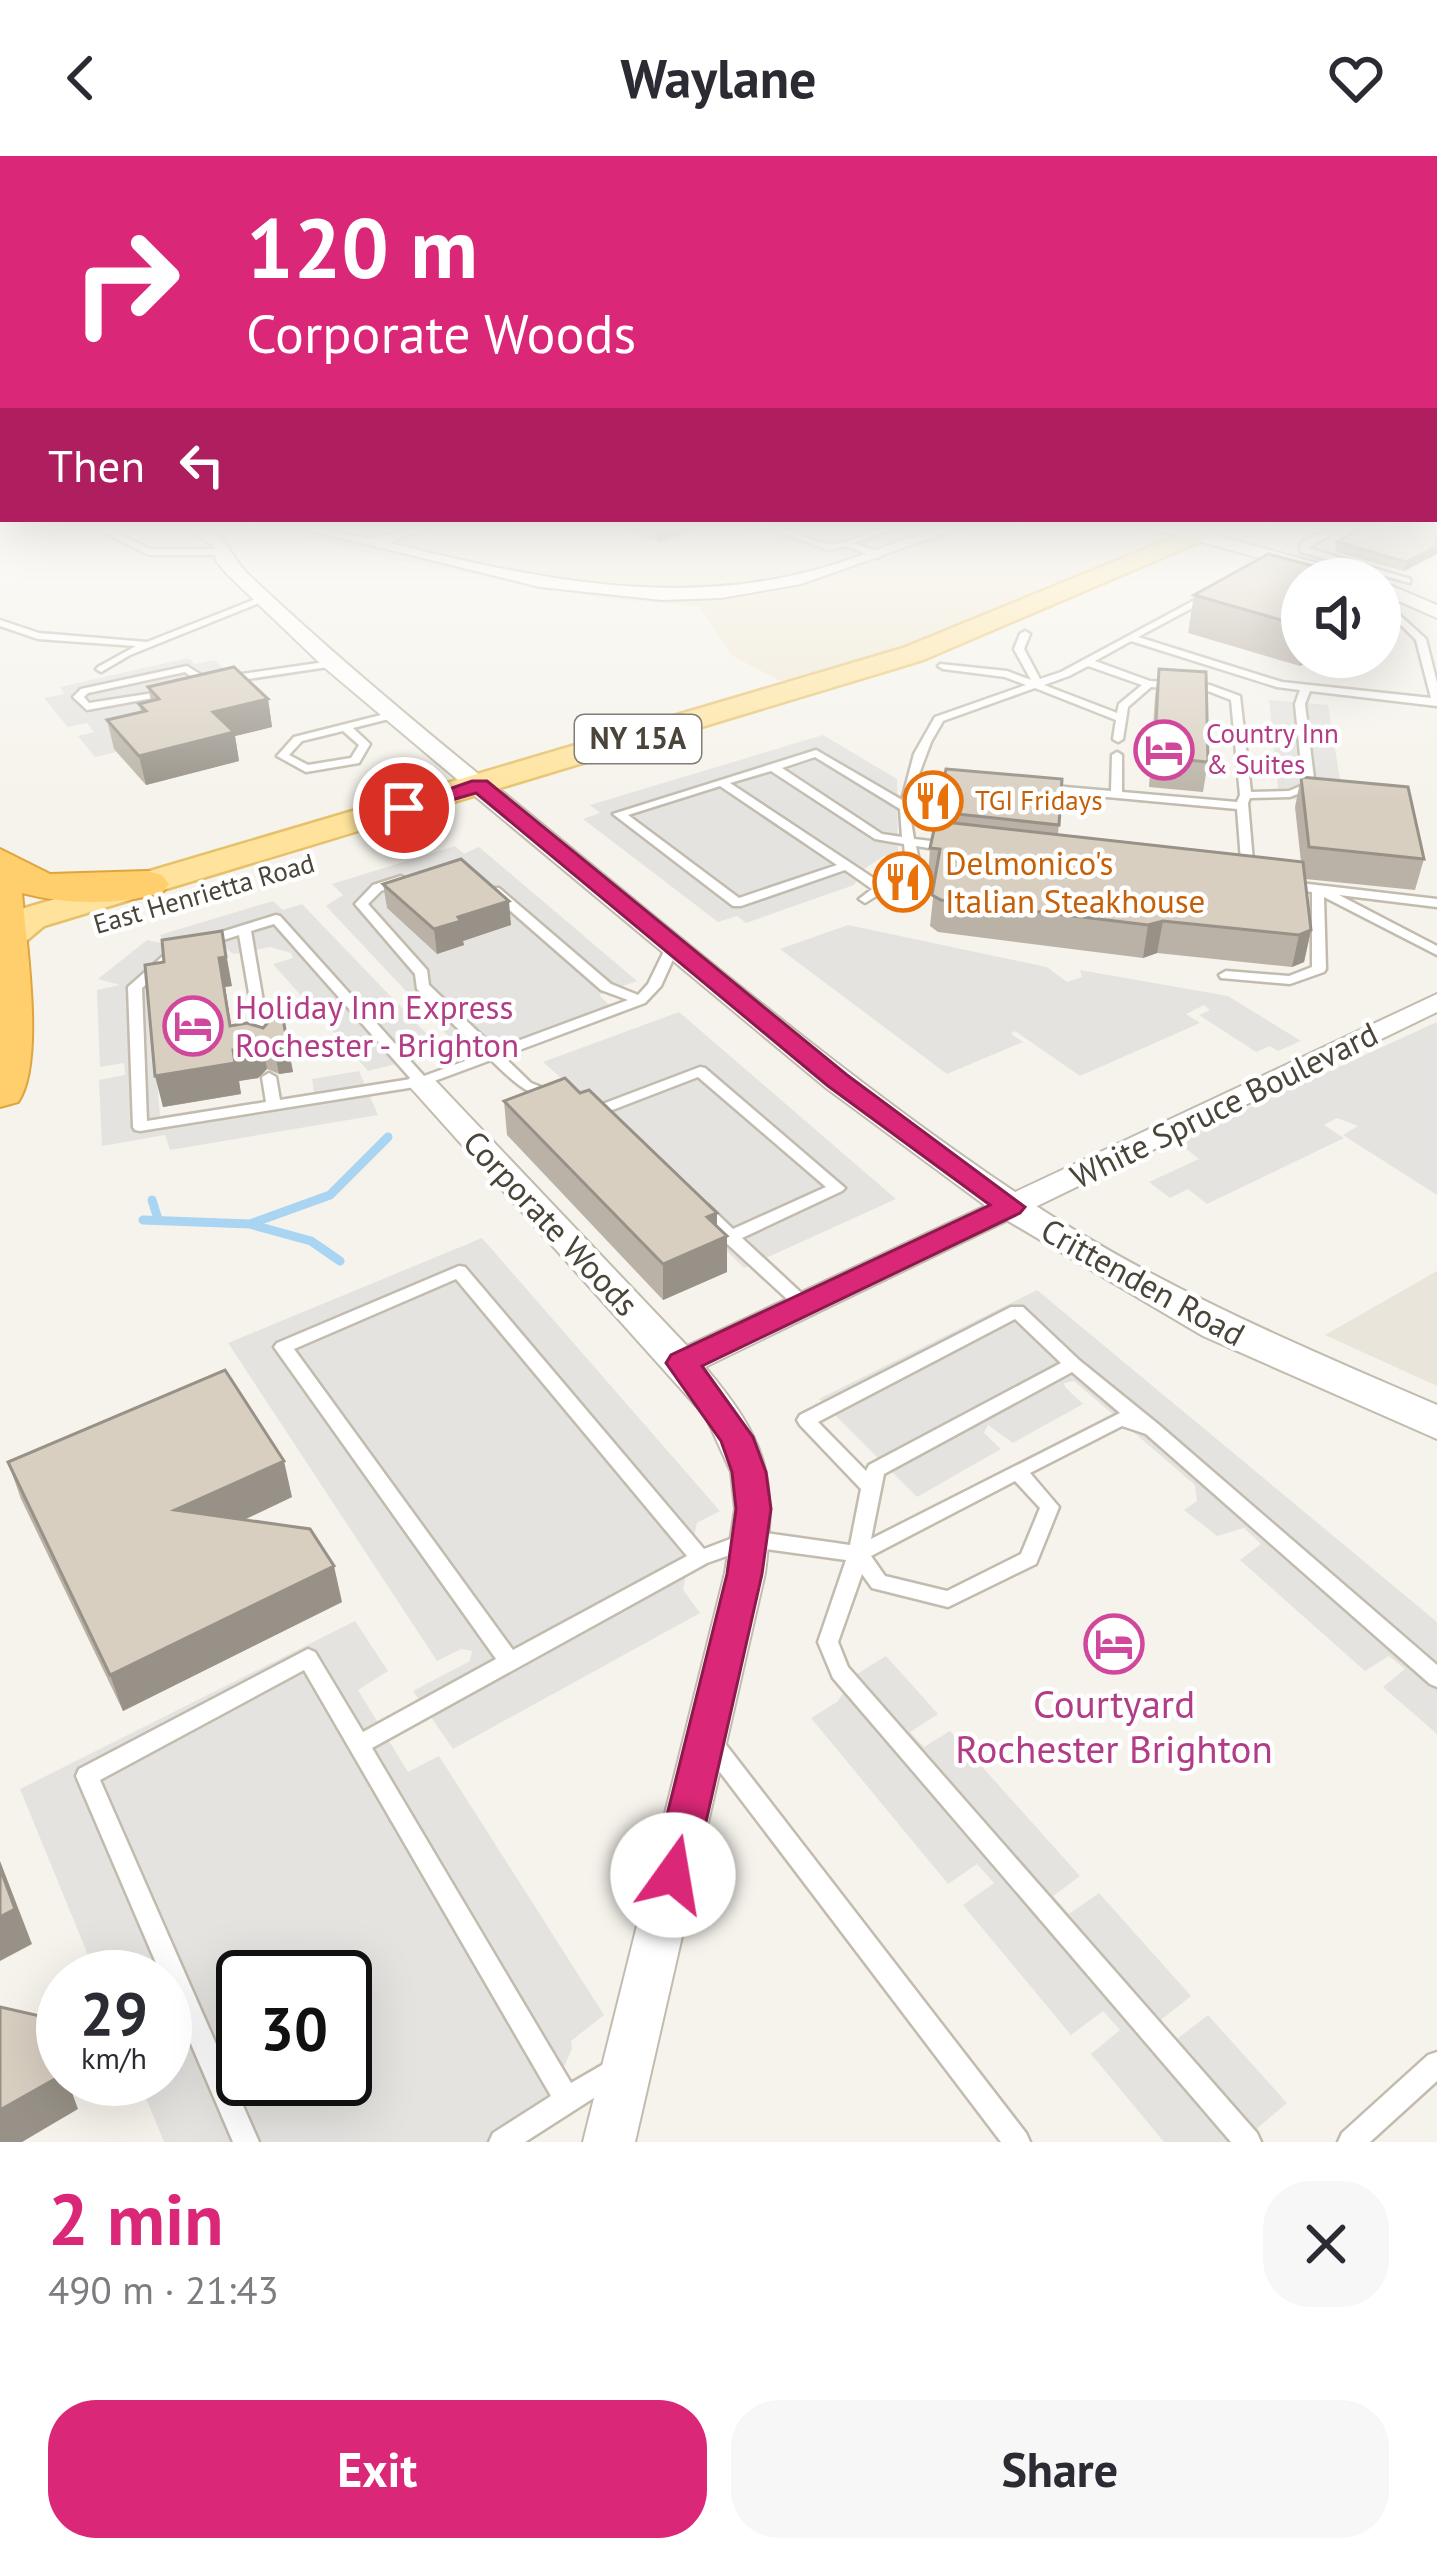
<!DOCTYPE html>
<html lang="en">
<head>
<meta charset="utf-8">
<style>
  :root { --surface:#fff; --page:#f7f7f7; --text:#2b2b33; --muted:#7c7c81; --accent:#db2777 }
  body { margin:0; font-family:"PT Sans",sans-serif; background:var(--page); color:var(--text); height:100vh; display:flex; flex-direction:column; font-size:45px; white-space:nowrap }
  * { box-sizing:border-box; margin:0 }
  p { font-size:39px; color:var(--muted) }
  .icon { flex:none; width:66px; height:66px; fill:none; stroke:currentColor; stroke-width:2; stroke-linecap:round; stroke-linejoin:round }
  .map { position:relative; height:1986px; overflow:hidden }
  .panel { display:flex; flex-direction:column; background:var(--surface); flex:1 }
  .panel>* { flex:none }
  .hud { position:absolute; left:0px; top:0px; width:1437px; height:366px; box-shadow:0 12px 48px #0002; background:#db2777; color:#fff; overflow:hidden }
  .tools { position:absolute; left:1281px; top:402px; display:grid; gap:24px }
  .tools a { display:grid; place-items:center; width:120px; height:120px; border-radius:50%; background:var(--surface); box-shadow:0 12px 48px #0002; font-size:60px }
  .speed { position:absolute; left:36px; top:1794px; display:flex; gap:24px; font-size:60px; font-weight:700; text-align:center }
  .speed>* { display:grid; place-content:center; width:156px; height:156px; border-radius:50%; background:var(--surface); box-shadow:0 12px 48px #0002; line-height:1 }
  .speed small { font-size:30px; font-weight:400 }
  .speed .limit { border:6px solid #111; border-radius:18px; background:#fff; color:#111 }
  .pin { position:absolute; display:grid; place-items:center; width:102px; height:102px; color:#fff; margin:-51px; border:6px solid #fff; border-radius:50%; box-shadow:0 3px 12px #0007 }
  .me { position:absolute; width:132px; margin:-66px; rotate:13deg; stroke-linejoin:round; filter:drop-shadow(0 0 9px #0008) }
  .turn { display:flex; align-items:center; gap:42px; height:252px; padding:0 48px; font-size:54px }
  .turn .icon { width:156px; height:156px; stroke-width:2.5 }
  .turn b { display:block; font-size:84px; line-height:102px }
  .then { display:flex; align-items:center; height:114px; padding:0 48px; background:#0003; gap:24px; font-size:45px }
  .round { display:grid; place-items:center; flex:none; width:126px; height:126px; border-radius:48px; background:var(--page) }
  .head { display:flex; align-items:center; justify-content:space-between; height:204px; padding:0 48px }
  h1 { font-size:72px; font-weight:700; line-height:90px; color:var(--accent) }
  .primary-button { display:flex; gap:24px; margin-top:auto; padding:24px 48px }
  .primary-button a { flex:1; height:138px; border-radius:48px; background:var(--accent); color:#fff; font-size:48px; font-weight:700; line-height:138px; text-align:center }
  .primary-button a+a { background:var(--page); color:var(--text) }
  header { display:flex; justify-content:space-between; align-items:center; height:156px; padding:0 48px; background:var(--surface); font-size:54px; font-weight:700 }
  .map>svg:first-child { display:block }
  .residential { fill:#eae5da }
  .education { fill:#efe8d6 }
  .parking { fill:#e5e3e0; fill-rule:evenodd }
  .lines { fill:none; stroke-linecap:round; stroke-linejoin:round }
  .stream { stroke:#a9d4f2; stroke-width:9 }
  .service-casing { stroke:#c2bbae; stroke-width:5 }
  .minor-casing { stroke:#c2bbae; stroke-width:4 }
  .tertiary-casing { stroke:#c2bbae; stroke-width:4 }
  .primary-casing { stroke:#e6c16a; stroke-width:5 }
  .motorway-casing { stroke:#e0a43c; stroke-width:4 }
  .service { fill:#fff; fill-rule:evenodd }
  .minor { fill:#fff; fill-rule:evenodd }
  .tertiary { fill:#fff; fill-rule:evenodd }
  .primary { fill:#ffe39c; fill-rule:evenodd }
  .motorway { fill:#ffcf6e; fill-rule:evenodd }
  .wall { fill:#bab2a6 }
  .shaded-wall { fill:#979187 }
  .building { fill:#d8cfc1; stroke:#979187; stroke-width:3 }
  .route { fill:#db2777; stroke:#8e194d; stroke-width:3 }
  .labels { text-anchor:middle; stroke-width:9; stroke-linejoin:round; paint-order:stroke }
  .far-hotel-label { font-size:27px; fill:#b23c85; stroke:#fff; text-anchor:start }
  .far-food-label { font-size:27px; fill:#c56008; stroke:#fff; text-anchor:start }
  .far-street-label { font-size:27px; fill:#4b4439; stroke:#fff }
  .shield { fill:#fff; stroke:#817c74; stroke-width:3 }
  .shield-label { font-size:30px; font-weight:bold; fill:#4b4439 }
  .food-label { font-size:33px; fill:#c56008; stroke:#fff; text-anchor:start }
  .hotel-label { font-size:33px; fill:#b23c85; stroke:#fff; text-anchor:start }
  .street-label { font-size:33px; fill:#4b4439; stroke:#fff }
  .near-hotel-label { font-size:39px; fill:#b23c85; stroke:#fff }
</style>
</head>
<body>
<header><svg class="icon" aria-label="back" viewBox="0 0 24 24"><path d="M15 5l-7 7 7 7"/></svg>Waylane<svg class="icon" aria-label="heart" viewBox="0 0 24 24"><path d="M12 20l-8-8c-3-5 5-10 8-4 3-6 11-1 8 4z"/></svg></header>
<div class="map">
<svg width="1437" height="1986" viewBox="0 0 1437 1986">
  <rect width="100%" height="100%" fill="#f6f3ec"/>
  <polygon class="residential" points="1437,1115 1437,1230 1325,1179"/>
  <polygon class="education" points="265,371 1193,371 971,467 786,528 731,499 699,450 602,442 374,400"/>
  <g class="parking">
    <polygon points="739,371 883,371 809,396"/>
    <polygon points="188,502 195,508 214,504 236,525 153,559 116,596 95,601 78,580 94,576 87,567 68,571 44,542 64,538 60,531"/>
    <polygon points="1269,544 1328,549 1344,648 1279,642"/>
    <polygon points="823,579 897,623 898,703 884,700 864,713 854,729 746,767 737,760 718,766 583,663 600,657 590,649"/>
    <polygon points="455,690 464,698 479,691 637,825 599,839 609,849 468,901 326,750 343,739 332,728"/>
    <polygon points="273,745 283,754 302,748 444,896 368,915 273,808 293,802 291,797 270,791 234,798 225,792 150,839 160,960 314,936 312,923 359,915 378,959 170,994 165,979 102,990 99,924 125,919 124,907 100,911 97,834 120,829 98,823 147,784 166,788 160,779"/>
    <polygon points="848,769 1047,811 1067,826 1082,821 1080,814 1228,840 1301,885 1278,895 1270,890 1256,896 1199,859 1210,854 1204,849 1186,858 1200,867 1080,920 1015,875 1011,878 1023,886 947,918 780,793"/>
    <polygon points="679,856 896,1043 744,1112 589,959 577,936 543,906"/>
    <polygon points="1437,866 1437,1039 1343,979 1358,970 1337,962 1324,969 1344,982 1207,1048 1188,1033 1170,1042 1149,1026 1199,1003 1176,985"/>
    <polygon points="482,1082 720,1355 697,1367 683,1434 700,1457 453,1593 413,1535 470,1505 472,1495 461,1493 437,1505 228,1187"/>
    <polygon points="1037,1134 1437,1466 1437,1578 1383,1531 1405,1513 1389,1500 1365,1515 1240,1404 1261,1388 1244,1372 1217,1380 1184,1354 1197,1345 1195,1329 1074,1225 1064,1227 1065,1231 1083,1248 1013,1287 988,1269 984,1277 1001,1293 917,1341 819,1243"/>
    <path d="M355,1465L388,1515L358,1534L408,1616L439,1600L604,1859L571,1885L572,1893L530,1986H164L138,1923H165V1821H97L20,1633ZM243,1821H345V1923H243Z"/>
    <polygon points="886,1500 938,1558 910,1576 924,1591 950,1575 1080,1720 1053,1740 1069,1758 1099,1737 1191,1840 1161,1864 1177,1883 1208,1859 1287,1947 1241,1986 1164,1986 1091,1898 1120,1874 1103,1855 1071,1879 963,1749 994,1727 977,1708 948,1728 811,1562 837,1546 857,1518"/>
  </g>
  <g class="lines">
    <g class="stream">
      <polyline points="152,1044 158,1063"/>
      <polyline points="143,1064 250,1068 330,1039 388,981"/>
      <polyline points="253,1069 311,1085 340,1105"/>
    </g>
    <defs>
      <g id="service">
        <polygon points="94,371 105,371 150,393 222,393 226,396 222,399 149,399"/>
        <path d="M768,371C790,371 807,385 827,388C847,391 874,371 897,371L854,387L881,397L882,399L878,402L846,390L828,394Z"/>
        <polygon points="1142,371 1162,371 1200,380 1196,383"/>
        <polygon points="1333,371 1344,371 1308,392 1410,423 1410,427 1301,396 1300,388"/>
        <path d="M1206,438L1211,441L1209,443L1138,481L1282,526L1431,542L1416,484L1391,459V455L1394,454L1426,483L1437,527V550L1310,535L1305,548L1315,631L1290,641L1250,642L1248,647L1254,717L1252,720H1244L1242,717L1237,653L1042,635L1036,632L1042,629L1111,635L1112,599L1117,596L1122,599V636L1237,646L1240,639L1231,544L1208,535L1151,531L1128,551L1123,583L1118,586L1113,583L1116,564L1035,532L943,565L931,586L919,618L964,622L970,625L964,628L917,625L911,665L914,683L948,687L954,691L948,695L916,690L919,705L916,715L865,747L859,743L872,733L845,714L741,750H733L613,658L816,594L902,644L914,598L935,561L1026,529L1005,521L943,513L938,510L940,508L1007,515L1031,524L1014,493L1020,478L1025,475L1030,478L1024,493L1040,523L1061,516ZM1131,485L1277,531L1300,534L1295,548L1303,629L1289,635L1251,636L1240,540L1210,529L1150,525L1095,505ZM1088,510L1142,529L1119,548L1117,557L1044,529L1069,520ZM815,601L900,653L902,681L882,678L782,612ZM771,615L875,683L904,688L906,710L881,727L730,627ZM720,630L837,709L739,742L628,659Z"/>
        <polygon points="261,441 269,443 130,499 101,516 96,513 98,511 136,490 38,483 0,470 0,464 39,477 147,486"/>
        <polygon points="332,505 335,506 335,510 228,526 223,523 228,520"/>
        <polygon points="187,510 211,525 211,529 203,529 185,516 88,537 84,541 89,547 173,534 174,536 169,539 87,554 73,541 81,533"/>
        <path d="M393,556L397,557V561L353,572L370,588L359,607L306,616L277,600L294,581ZM343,575L359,589L351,602L308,609L289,599L302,585Z"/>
        <path d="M401,720L407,724L405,727L381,735L368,748L427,814L429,829L496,893L628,844L601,834L491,738V732H499L611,828L638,839L648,828L668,787L673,786L679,790L661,830L645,847L503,900L531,927L556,937L558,940L556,943C528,942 511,923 491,904L421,930L140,975L135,974L133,971L128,831L173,791L178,790L184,794L183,797L142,832L147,965L266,946L262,921L269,917L276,921L280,944L411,923L274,768L251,775L271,892L264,896L259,895L239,779L207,789L201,785L202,782L276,759L280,760L424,920L484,898L417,833L415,818L355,748L373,729Z"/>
        <polygon points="1291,726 1437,743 1437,751 1339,739 1437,790 1437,799 1324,741 1326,813 1324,816 1290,828 1221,822 1219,819 1226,815 1289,820 1312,811 1312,736 1287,733 1287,727"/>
        <polygon points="700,911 705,912 845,1032 842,1035 742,1082 810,1145 812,1149 810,1153 798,1153 724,1085 694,1053 702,1048 708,1049 733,1073 826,1031 698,921 602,958 597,959 590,955 592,952"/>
        <path d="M459,1110L465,1111L704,1393L751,1375L850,1389L861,1333L800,1269L797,1264L800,1259L1011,1151H1023L1079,1204L1158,1268L1437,1509V1531L1430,1528L1146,1278L1122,1270L1030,1317L1059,1351L1036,1408L948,1451L872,1432L862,1418L838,1486L848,1511L1257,1977L1261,1986H1231L833,1522L818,1486L846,1404L752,1391L707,1407L372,1592L571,1927L616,1901L625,1904L628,1913L625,1922L525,1986H489L493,1977L551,1940L304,1514L100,1624L259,1986H233L165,1827V1821H162L76,1620L79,1613L308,1493L315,1496L363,1576L496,1503L274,1191L277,1187ZM456,1123L687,1400L513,1494L294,1193ZM1015,1163L1061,1207L869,1309L866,1315L818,1266ZM1072,1216L1120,1257L871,1383L884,1318ZM1015,1325L1040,1352L1021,1398L947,1435L885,1420L871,1400Z"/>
        <polygon points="712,1579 720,1581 1026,1977 1030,1986 1001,1986 704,1595 701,1588 704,1581"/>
        <polygon points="1437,1896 1437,1925 1370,1986 1338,1986 1342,1977 1428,1899"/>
      </g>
      <g id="minor">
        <path d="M183,371C232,371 222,394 250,420C326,492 406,559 487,625V635H471L325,512L227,418L216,405L214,390Z"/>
        <path d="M297,371C321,371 344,381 367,381C386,382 406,371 427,371L389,387C516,418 649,448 780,422C834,412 886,390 937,371H962L801,428L721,442L662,444L540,431Z"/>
        <polygon points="1204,376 1361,419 1364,423 1335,423 1198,385 1196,381"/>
        <polygon points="1380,425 1437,449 1437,462 1380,437"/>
        <path d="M1437,838V856L705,1211C768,1286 777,1320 765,1417L635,1986H583L725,1417L735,1353L731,1316L706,1261L411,932L407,926L411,920H431L687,1190Z"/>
      </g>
      <path id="tertiary" d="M479,622L488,624C663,766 834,915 1021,1040C1150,1127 1295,1188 1437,1249V1283L1203,1180L998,1059L826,932L470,636L466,630L470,624Z"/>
      <polygon id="primary" points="1199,371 1234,371 923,504 44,770 19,791 0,793 0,768 18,754 903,492"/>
      <path id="motorway" d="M0,693L50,718L147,715L162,719L169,728L162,737C116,749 68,749 22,737C26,785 45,908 18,946L0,951Z"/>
    </defs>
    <use href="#service" class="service-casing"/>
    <use href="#minor" class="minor-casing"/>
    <use href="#tertiary" class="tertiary-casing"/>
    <use href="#primary" class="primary-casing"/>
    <use href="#motorway" class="motorway-casing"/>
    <use href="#service" class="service"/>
    <use href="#minor" class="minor"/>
    <use href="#tertiary" class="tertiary"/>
    <use href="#primary" class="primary"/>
    <use href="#motorway" class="motorway"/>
  </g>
  <g class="wall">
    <polygon points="628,371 693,371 693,375 658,386 628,375"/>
    <polygon points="1437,371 1437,398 1404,415 1335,396 1337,386"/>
    <polygon points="1302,423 1302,501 1316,501 1300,510 1188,477 1194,439"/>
    <polygon points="1159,513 1208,606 1203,636 1149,631 1155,540"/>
    <polygon points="148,531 268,543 272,571 235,580 239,605 146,629 114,593 107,564 141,556 139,548 151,545"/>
    <polygon points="1301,621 1424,703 1415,734 1305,723 1311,774 1304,806 1292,811 1157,797 1143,802 938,776 930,770 935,724 928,723 930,692 938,656 1062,623 1058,679 1301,706 1295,651"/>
    <polygon points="383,728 511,769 463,785 464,789 437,798 387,752"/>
    <polygon points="145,809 232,830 225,831 231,870 263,872 283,862 293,916 279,918 267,913 258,922 239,925 241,938 163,951"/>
    <polygon points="504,945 717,1070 727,1116 663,1144 507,979"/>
    <polygon points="8,1306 292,1341 244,1364 342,1446 123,1555 21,1343"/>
  </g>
  <g class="shaded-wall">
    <polygon points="658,371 693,371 693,375 658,386"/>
    <polygon points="1437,390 1437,398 1404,415 1406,406"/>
    <polygon points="1302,501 1316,501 1300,510"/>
    <polygon points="268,543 272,571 235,580 239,605 146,629 139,600 213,556"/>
    <polygon points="509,745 511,769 463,785 464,789 437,798 434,773 458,761"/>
    <polygon points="1163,765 1157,797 1143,802 1148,769"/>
    <polygon points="1311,774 1304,806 1292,811 1299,779"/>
    <polygon points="222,775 232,830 225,831 235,894 261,882 267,913 258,922 239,925 241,938 163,951 155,920 219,802"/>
    <polygon points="287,886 293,916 279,918 273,888"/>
    <polygon points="717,1057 717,1085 727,1080 727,1116 663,1144 663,1108 707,1061"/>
    <polygon points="284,1305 292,1341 186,1391 175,1354"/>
    <polygon points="334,1410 342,1446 123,1555 110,1519"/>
    <polygon points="0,1705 32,1788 0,1805"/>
    <polygon points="40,1860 63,1913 63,1923 67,1923 78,1953 22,1986 0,1986 0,1954"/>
  </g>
  <g class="building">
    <polygon points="1363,371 1437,371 1437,390 1406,406 1337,386"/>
    <polygon points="1268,398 1362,423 1302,423 1302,470 1194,439"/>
    <polygon points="234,511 268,543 213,556 234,576 139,600 107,564 146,555 139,548 159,543 148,531"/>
    <polygon points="1159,513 1206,516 1208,606 1154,601"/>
    <polygon points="946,613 1062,623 1059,669 938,656"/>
    <polygon points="1301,621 1408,631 1424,703 1309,691"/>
    <polygon points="936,665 1303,706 1311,774 1299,779 1163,765 1148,769 941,744 932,739 940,693 930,692"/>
    <polygon points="461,703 509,745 458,761 461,765 434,773 383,728"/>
    <polygon points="222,775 226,801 219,802 230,870 247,867 263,872 270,864 283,862 287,886 273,888 261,882 252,891 233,894 235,907 155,920 145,809 164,806 162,784"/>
    <polygon points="565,922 580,937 589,934 717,1057 707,1061 727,1080 663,1108 504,945"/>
    <polygon points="225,1214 284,1305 175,1354 310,1373 334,1410 110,1519 8,1306"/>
    <polygon points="0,1712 15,1753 0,1761"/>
    <polygon points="0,1851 40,1860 62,1919 0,1954"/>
  </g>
  <linearGradient id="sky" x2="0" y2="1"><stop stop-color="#8fc1ec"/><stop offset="0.57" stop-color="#fbfaf6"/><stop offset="1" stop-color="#fbfaf6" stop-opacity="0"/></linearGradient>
  <rect width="1437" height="649" fill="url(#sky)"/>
  <polygon class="route" points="472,625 487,625 847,919 1025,1051 1020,1057 702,1210 753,1281 766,1316 771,1353 762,1418 694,1719 688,1733 673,1739 658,1733 652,1719 727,1418 736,1353 732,1316 721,1285 666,1207 671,1199 990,1049 828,930 476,637 404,658 394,652"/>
  <defs>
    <symbol id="hotel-ring" viewBox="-11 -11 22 22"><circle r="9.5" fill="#fff" stroke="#d1479c" stroke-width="1.5"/><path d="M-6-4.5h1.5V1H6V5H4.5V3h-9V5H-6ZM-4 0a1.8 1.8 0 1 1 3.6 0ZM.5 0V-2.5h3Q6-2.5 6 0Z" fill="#d1479c"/></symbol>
    <symbol id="restaurant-ring" viewBox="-11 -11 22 22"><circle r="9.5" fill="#fff" stroke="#e8710a" stroke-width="1.5"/><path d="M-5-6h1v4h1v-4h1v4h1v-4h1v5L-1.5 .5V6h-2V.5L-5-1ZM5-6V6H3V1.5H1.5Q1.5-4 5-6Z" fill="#e8710a"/></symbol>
  </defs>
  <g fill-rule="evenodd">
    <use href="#hotel-ring" x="1131" y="561" width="66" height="66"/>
    <use href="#restaurant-ring" x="900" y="612" width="66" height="66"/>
    <use href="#restaurant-ring" x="870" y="693" width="66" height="66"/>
    <use href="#hotel-ring" x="160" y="837" width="66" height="66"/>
    <use href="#hotel-ring" x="1081" y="1455" width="66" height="66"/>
  </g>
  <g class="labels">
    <g class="far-hotel-label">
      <text x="1206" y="587">Country Inn<tspan x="1206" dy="31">&amp; Suites</tspan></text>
    </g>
    <g class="far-food-label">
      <text x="975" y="654">TGI Fridays</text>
    </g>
    <g class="far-street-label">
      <text transform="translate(204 738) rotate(-16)" y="9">East Henrietta Road</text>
    </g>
    <rect class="shield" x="575" y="559" width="126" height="48" rx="9"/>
    <g class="shield-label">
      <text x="638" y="593">NY 15A</text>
    </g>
    <g class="food-label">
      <text x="945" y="719">Delmonico's<tspan x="945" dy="38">Italian Steakhouse</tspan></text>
    </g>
    <g class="hotel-label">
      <text x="235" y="863">Holiday Inn Express<tspan x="235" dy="38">Rochester - Brighton</tspan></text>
    </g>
    <g class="street-label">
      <text transform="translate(1224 949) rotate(-26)" y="12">White Spruce Boulevard</text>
      <text transform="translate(551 1067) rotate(47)" y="12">Corporate Woods</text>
      <text transform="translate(1143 1126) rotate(29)" y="12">Crittenden Road</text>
    </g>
    <g class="near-hotel-label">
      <text x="1114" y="1562">Courtyard<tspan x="1114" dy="45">Rochester Brighton</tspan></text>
    </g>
  </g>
</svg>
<div class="tools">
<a><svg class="icon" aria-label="sound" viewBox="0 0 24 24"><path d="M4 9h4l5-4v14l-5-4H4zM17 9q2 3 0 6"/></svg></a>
</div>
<div class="speed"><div>29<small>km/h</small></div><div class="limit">30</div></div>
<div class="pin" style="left:404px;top:652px;background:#d93025"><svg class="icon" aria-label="arrive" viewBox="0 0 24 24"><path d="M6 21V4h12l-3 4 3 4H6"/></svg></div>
<svg class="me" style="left:673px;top:1719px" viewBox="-20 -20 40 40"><circle r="19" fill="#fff"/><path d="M0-13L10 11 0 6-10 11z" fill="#db2777"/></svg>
<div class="hud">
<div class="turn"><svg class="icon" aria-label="right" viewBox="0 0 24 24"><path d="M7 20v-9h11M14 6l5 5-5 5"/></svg><div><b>120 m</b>Corporate Woods</div></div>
<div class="then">Then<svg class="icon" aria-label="left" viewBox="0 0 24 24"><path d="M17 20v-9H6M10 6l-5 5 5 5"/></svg></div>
</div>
</div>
<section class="panel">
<div class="head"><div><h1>2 min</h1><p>490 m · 21:43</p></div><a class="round"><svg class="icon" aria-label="close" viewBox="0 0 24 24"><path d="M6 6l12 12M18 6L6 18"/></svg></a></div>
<div class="primary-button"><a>Exit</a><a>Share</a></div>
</section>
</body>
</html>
